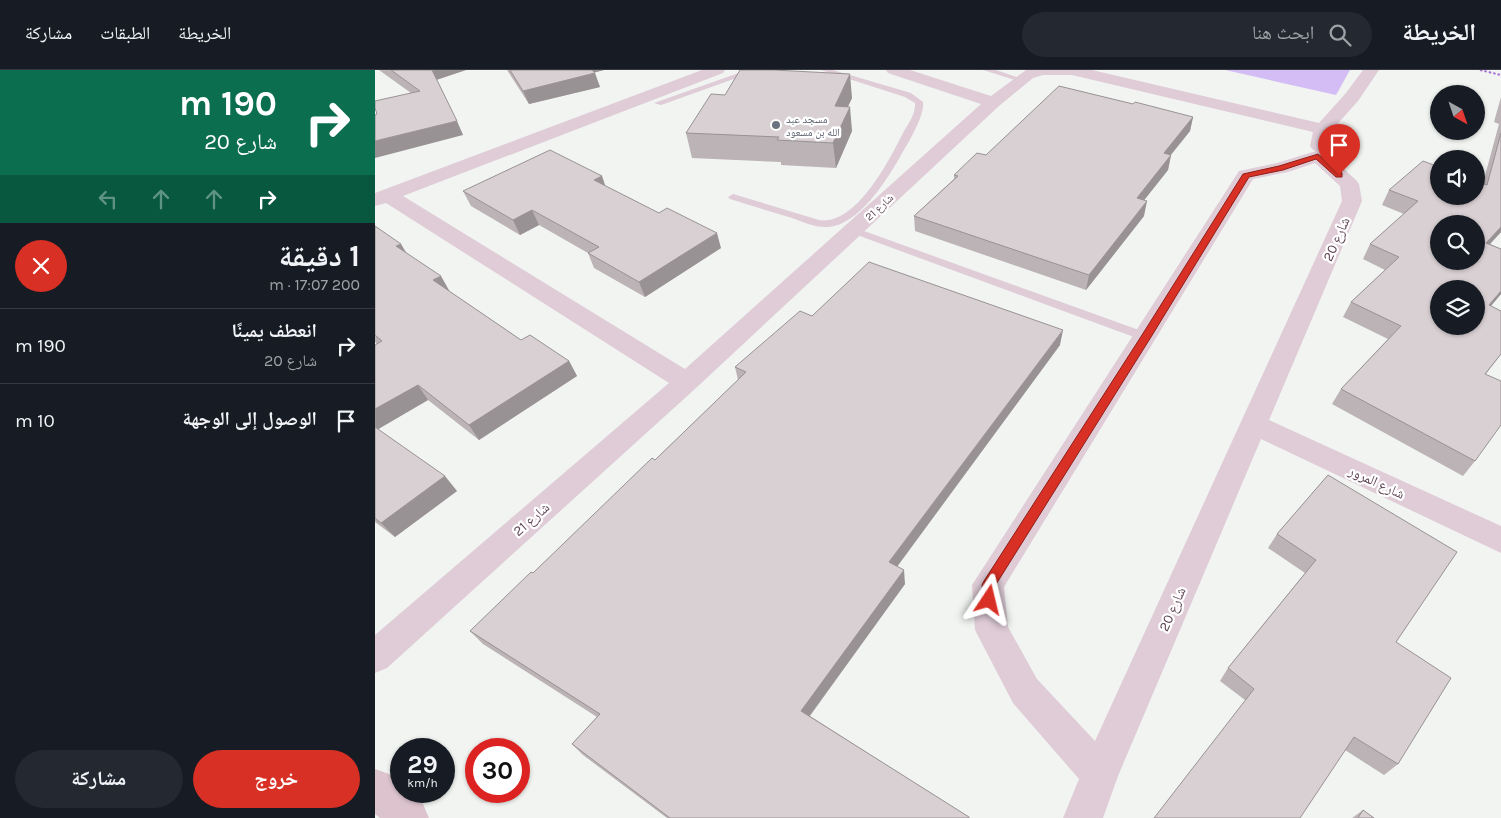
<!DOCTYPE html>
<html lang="ar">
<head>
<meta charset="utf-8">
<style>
  :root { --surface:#171b24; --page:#242831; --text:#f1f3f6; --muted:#9ea1a6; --line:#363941; --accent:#d93025 }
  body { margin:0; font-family:Karla,"Noto Naskh Arabic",sans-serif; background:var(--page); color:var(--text); direction:rtl; height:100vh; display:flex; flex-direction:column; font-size:19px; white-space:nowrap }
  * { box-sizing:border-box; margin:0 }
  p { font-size:16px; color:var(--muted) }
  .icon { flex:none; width:28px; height:28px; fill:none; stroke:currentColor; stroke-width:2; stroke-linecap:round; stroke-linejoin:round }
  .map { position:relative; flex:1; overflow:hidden; direction:ltr }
  .side { display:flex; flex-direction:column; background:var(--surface); width:375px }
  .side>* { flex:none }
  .guide { background:#0b6e4f; color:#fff; overflow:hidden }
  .needle { width:32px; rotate:140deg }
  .controls { position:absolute; left:1055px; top:15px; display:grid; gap:10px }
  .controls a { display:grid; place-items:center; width:55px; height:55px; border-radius:50%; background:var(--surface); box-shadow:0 1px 4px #0004; font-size:25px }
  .speed { position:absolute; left:15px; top:668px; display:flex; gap:10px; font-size:25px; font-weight:700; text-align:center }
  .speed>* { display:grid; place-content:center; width:65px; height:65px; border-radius:50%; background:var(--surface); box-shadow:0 1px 4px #0004; line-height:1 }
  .speed small { font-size:12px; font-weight:400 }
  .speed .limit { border:8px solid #d22; background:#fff; color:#111 }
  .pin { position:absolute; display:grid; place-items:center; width:42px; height:42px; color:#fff; margin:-51px -21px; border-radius:50% 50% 50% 0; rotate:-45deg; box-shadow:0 0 5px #0007 }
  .pin .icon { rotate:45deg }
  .me { position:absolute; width:55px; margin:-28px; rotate:10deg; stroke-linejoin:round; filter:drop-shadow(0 0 4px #0008) }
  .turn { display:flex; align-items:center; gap:18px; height:105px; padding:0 15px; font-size:22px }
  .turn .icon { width:65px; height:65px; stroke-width:2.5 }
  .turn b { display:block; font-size:35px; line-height:42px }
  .lanes { display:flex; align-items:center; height:48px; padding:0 15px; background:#0003; justify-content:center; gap:25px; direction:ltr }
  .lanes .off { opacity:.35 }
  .round { display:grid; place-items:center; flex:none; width:52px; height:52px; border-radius:26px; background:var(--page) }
  .head { display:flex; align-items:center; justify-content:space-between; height:85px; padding:0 15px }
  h1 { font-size:30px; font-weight:700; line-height:38px }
  .action { display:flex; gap:10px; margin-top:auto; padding:10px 15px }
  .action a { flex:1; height:58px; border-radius:30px; background:var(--accent); color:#fff; font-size:20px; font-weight:700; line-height:58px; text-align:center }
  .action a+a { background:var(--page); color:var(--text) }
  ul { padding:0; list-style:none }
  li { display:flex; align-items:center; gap:15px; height:75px; padding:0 15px; border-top:1px solid var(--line) }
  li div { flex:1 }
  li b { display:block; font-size:19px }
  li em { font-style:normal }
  header { display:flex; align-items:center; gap:30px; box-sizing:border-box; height:70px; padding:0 25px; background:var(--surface); border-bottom:1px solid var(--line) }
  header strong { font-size:24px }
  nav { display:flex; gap:28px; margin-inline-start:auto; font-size:18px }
  .search { width:350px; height:45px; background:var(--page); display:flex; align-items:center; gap:12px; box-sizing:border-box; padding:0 18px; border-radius:28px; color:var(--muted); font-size:19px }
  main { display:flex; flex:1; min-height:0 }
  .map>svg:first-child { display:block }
  .green { fill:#d3bdf4 }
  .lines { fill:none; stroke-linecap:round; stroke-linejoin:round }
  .path { stroke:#a671d6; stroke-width:2; stroke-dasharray:2.5 2; stroke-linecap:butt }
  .lane { fill:#dfccd7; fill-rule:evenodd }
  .street { fill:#dfccd7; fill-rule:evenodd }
  .secondary { fill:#dcc3ce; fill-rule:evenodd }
  .wall { fill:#bbb3b5 }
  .shaded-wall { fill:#989294 }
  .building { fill:#d9d0d3; stroke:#989294; fill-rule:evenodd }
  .route { fill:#d93025; stroke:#8d1f18 }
  .worship-dot { fill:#6b7280; stroke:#fff; stroke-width:2 }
  .labels { text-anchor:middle; stroke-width:4.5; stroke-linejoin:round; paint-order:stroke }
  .far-worship-label { font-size:11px; fill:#5b616d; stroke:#fff; text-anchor:start }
  .far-street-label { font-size:11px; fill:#614754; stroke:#fff }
  .street-label { font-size:14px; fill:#614754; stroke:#fff }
</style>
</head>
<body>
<header>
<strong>الخريطة</strong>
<div class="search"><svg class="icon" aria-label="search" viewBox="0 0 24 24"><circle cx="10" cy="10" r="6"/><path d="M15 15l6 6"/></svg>ابحث هنا</div>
<nav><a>الخريطة</a><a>الطبقات</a><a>مشاركة</a></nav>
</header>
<main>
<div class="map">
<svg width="1126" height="748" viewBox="0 0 1126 748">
  <rect width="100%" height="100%" fill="#f1f4f1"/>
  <polygon class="green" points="850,0 975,0 961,25"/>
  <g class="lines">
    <polyline class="path" points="1105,0 1126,5"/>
    <g class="lane">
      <polygon points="372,0 384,0 286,35 279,33"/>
      <path d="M446,0H458L536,23L548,32C550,46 532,75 525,87C511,111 484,155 453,157C441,158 428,152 417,148C396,142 375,135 355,129L353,127L358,124L444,150C480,156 513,93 527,65C532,55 541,45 540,33L530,27Z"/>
      <polygon points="608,0 621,0 650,10 646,12"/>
      <polygon points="478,157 775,264 777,267 775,270 767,270 474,162 473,160 474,158"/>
    </g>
    <path class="street" d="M327,0H350L348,3L28,126L310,299L606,34L513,3L511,0H535L616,26L651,0H717L944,53L971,23L988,0H1004L983,31L957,60L950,80L946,81L950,82L981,110L984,114L987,131L894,350L1126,456V483L886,369L743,706L728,748H688L704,709L638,633L600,560L597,515L864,101L902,93L941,81L938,80L935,76L938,62L697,5H668L658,8L624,36L321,318L12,598L0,603V565L294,313L11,133L0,136V123ZM940,93L965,116L967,131L720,671L662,609L633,557L629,517L878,109L913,102Z"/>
    <polygon class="secondary" points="0,699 14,704 26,715 26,721 33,721 48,734 54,748 5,748 0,744"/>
  </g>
  <g class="wall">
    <polygon points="4,0 91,0 61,10 88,65 2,44 36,23"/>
    <polygon points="132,0 229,0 219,2 225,17 154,34"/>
    <polygon points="350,25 477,28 473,36 477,61 461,98 406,95 406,92 317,88 311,63"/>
    <polygon points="1126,27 1126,162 1115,174 1126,179 1126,224 1116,236 1126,241 1126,284 1111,304 1100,391 1088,406 957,334 966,319 1013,269 968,247 976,232 1010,200 988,189 995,174 1029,144 1007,135 1014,120 1108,113 1124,54 1119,52"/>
    <polygon points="818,47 815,61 796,85 793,100 769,130 769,146 711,220 540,161 539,146 579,109 579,105 611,85"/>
    <polygon points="227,106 230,116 346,178 270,227 219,198 213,183 164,155 145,165 96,136 88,121"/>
    <polygon points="0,156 75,222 146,270 194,291 202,306 104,370 53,330 3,359 82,421 20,467 0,452 0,275 2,274 0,272"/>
    <polygon points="437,246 685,275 522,497 530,514 435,646 594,748 292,748 208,685 197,674 222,647 108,574 95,561 280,390 363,310 360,297"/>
    <polygon points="953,405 1021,572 1023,694 1009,705 970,680 870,630 845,611 853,598 930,503 893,478 902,464"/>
    <polygon points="988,740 999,748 977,748"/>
  </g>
  <g class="shaded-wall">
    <polygon points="57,0 91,0 61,10"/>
    <polygon points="213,0 229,0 214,4"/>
    <polygon points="220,3 225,17 154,34 148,21"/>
    <polygon points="475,4 477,28 462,60 460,36"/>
    <polygon points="475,37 477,61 461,98 458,73"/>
    <polygon points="818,47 815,61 785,98 789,83"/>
    <polygon points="82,51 88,65 0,88 0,71"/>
    <polygon points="796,85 793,100 759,143 762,128"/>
    <polygon points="227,106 232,121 219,110"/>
    <polygon points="772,131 769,146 711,220 714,205"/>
    <polygon points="157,140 164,155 145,165 138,150"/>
    <polygon points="1126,157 1126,162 1102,188 1111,173"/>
    <polygon points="342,163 346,178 270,227 264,212"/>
    <polygon points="26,174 35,189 21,176"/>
    <polygon points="66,206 75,222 58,210"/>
    <polygon points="1126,221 1126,224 1103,251 1114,235"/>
    <polygon points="688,260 685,275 515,506 514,492"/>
    <polygon points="194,291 202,306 104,370 94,355"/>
    <polygon points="43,315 53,330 0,361 0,339"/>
    <polygon points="70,406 82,421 20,467 6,453"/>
    <polygon points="529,500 530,514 430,652 426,641"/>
  </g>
  <g class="building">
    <polygon points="16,0 57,0 82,51 0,71 0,45 2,44 0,38 0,31 45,21"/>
    <polygon points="135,0 217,0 220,3 148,21"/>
    <polygon points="365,0 399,0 475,4 460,36 475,37 458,73 402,70 404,67 311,63 336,24 350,25"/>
    <polygon points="684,16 758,34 760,32 818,47 789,83 796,85 762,128 772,131 714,205 539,146 583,106 579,105 602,83 611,85"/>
    <path d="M1126,63V157L1111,173L1126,179V221L1114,235L1126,241V284L1110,304L1126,311V355L1100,391L966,319L1026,256L976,232L1024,187L995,174L1043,131L1014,120L1048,91L1064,97V126H1101V111L1112,115ZM1064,154H1101V191H1064ZM1064,219H1101V256H1064Z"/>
    <polygon points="175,80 227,106 219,110 284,143 292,138 342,163 264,212 213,183 224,177 157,140 138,150 88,121"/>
    <polygon points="0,156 26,174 21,176 66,206 58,210 146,270 155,265 194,291 94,355 43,315 0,339 0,275 7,271 0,265"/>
    <polygon points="494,192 688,260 514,492 529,500 426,641 594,747 594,748 295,748 197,674 225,644 95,561 156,502 158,503 277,388 280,390 371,302 360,297 425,241 437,246"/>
    <polygon points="0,357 70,406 6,453 0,448"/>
    <polygon points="953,405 1082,482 1021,572 1076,608 1023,694 979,667 925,748 779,748 879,619 853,598 941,490 902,464"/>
    <polygon points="988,740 999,748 983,748"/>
  </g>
  <polygon class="route" points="943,84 967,103 967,107 961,107 941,89 908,100 874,107 776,267 620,516 621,530 619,534 614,536 610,534 607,515 609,511 767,265 868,104 904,96"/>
  <circle class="worship-dot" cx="401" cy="55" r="5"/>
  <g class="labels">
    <g class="far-worship-label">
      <text x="411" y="53">مسجد عبد<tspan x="411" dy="13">الله بن مسعود</tspan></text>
    </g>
    <g class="far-street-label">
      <text transform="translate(504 137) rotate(-42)" y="4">شارع 21</text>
    </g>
    <g class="street-label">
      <text transform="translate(961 169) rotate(-66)" y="5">شارع 20</text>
      <text transform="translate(1002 412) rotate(25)" y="5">شارع المرور</text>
      <text transform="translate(156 449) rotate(-41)" y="5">شارع 21</text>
      <text transform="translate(797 539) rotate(-66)" y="5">شارع 20</text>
    </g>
  </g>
</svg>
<div class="controls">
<a><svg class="needle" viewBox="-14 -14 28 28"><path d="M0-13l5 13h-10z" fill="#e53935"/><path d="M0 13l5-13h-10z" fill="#9ea1a6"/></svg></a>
<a><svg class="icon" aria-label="sound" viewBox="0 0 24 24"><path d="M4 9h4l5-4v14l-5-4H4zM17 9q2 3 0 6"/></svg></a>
<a><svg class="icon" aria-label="search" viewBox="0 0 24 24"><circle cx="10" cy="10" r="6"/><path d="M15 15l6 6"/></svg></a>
<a><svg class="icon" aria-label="layers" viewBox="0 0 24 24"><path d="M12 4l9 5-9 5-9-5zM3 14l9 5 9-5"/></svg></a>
</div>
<div class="speed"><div>29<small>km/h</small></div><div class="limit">30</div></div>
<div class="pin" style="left:964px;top:105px;background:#d93025"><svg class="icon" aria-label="arrive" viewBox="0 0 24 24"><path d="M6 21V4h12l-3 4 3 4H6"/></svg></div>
<svg class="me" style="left:614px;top:530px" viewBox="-20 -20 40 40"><path d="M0-17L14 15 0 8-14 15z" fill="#d93025" stroke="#fff" stroke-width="4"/></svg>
</div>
<section class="side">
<div class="guide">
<div class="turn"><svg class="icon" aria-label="right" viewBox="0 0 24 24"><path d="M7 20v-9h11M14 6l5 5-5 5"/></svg><div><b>190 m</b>شارع 20</div></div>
<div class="lanes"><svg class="icon off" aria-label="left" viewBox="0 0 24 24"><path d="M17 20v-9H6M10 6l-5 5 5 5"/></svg><svg class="icon off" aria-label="ahead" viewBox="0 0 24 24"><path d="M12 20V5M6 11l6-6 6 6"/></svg><svg class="icon off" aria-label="ahead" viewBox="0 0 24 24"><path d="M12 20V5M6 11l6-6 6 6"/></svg><svg class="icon" aria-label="right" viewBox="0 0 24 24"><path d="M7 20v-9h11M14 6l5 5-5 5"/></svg></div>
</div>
<div class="head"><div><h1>1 دقيقة</h1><p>200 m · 17:07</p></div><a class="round" style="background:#d93025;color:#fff"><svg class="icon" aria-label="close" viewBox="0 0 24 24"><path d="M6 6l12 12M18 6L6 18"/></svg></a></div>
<ul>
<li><svg class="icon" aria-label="right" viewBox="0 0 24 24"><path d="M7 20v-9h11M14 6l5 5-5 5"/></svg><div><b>انعطف يمينًا</b><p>شارع 20</p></div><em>190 m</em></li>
<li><svg class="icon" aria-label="arrive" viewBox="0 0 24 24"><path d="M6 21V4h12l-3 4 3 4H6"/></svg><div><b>الوصول إلى الوجهة</b></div><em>10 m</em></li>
</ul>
<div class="action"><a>خروج</a><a>مشاركة</a></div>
</section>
</main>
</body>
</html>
